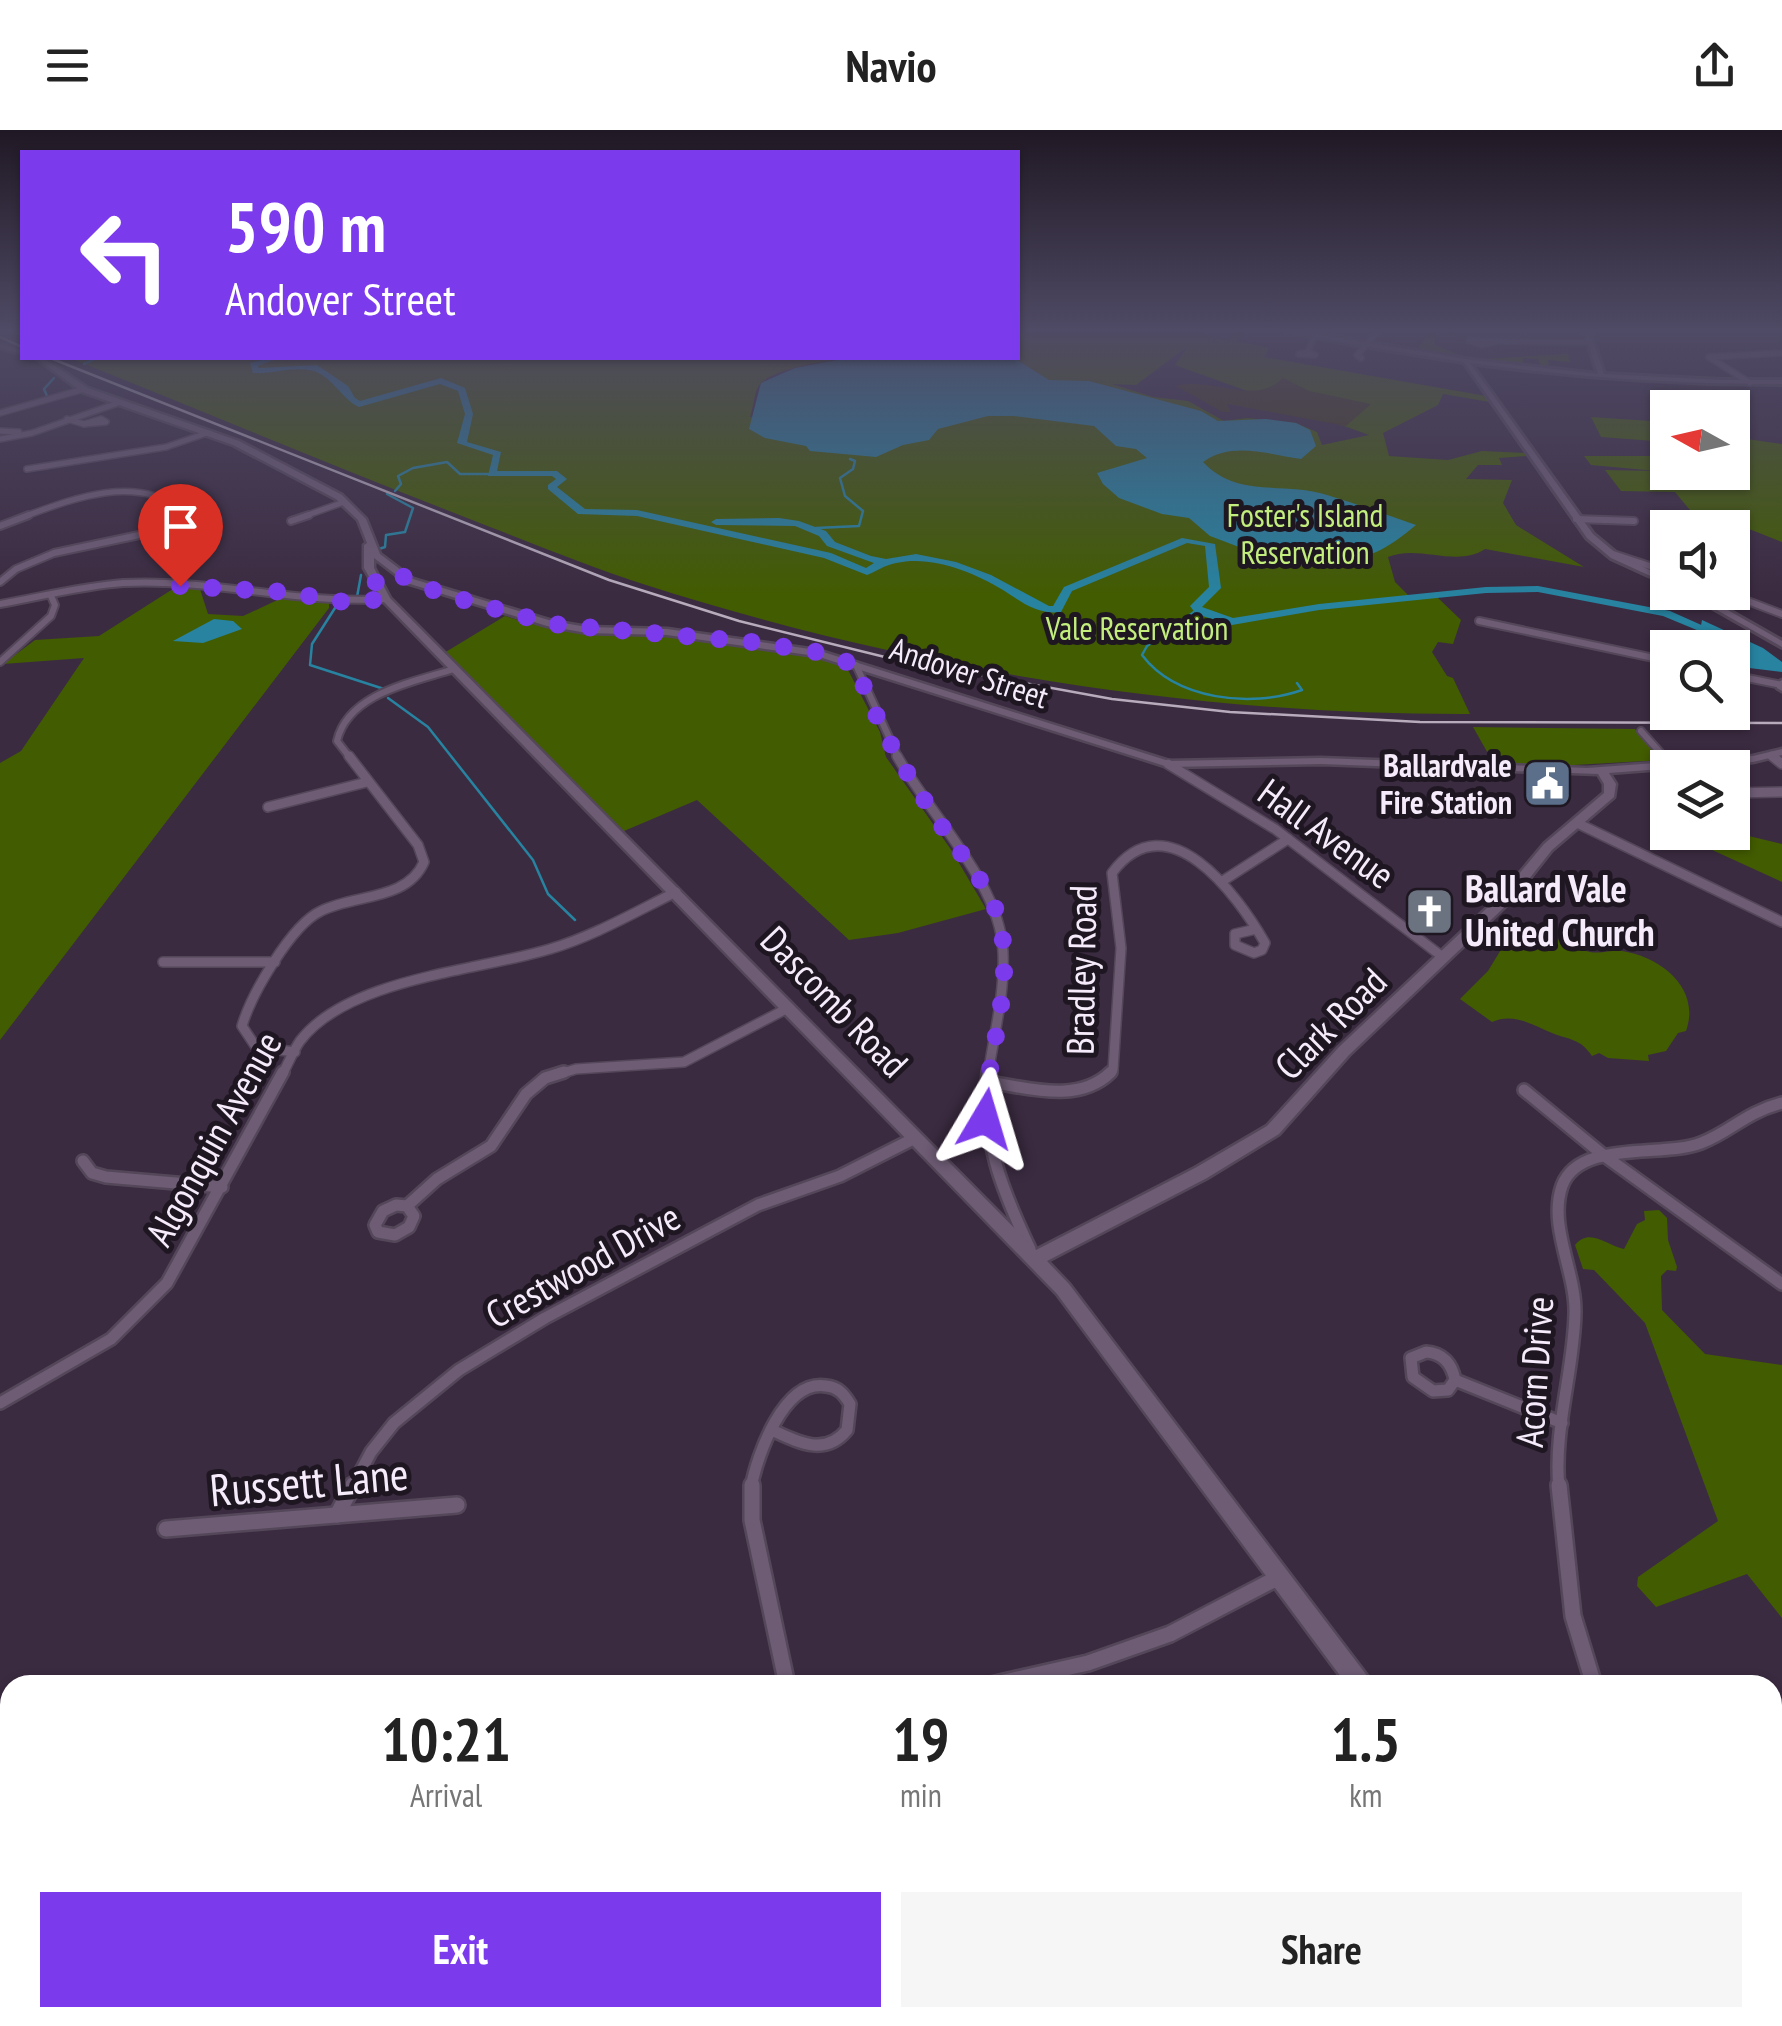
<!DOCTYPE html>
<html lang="en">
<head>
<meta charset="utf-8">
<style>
  :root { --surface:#fff; --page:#f6f6f6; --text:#222; --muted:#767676; --accent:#7c3aed }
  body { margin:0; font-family:"PT Sans Narrow",sans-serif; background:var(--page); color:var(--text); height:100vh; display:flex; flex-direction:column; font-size:38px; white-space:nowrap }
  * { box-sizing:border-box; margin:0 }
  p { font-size:32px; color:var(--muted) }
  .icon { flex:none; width:55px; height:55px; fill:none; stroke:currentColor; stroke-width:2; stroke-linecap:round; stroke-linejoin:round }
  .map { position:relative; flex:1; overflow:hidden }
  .panel { position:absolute; left:0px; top:1545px; width:1782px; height:352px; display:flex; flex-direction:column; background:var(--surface); border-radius:30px 30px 0 0; box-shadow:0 2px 8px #0004 }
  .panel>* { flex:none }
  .top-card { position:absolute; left:20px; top:20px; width:1000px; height:210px; border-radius:0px; box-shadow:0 2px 8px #0004; background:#7c3aed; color:#fff; overflow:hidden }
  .needle { width:65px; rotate:278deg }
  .controls { position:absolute; left:1650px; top:260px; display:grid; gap:20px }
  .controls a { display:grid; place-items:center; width:100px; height:100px; border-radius:0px; background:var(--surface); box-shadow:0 2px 8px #0004; font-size:50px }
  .pin { position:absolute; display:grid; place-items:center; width:85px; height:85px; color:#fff; margin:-102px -42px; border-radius:50% 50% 50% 0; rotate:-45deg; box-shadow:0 0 10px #0007 }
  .pin .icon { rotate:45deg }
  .me { position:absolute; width:110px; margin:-55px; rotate:7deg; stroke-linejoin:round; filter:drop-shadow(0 0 8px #0008) }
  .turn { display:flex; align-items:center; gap:35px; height:210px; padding:0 40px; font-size:45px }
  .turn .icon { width:130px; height:130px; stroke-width:2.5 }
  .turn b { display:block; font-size:70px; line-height:85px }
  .eta { display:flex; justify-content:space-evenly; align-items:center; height:170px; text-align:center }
  .eta b { font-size:60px; font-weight:600; line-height:70px }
  .action { display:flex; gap:20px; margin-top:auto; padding:20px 40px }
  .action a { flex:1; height:115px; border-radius:0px; background:var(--accent); color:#fff; font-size:40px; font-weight:600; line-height:115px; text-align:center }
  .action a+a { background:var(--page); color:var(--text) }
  header { display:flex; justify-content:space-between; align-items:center; height:130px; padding:0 40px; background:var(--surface); font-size:45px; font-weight:600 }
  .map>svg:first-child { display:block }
  .green { fill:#425c01; fill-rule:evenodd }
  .sand { fill:#423919 }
  .water { fill:#2783a0 }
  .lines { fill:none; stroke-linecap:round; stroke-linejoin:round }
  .stream { stroke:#2783a0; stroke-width:2.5 }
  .river { fill:#2783a0; fill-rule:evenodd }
  .minor-far4-casing { stroke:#55475a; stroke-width:8 }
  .minor-far3-casing { stroke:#55475a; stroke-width:10 }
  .minor-far2-casing { stroke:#55475a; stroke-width:12 }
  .minor-far1-casing { stroke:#55475a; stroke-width:16 }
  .minor-casing { stroke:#55475a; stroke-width:20 }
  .tertiary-casing { stroke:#55475a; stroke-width:6 }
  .secondary-casing { stroke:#55475a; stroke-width:5 }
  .minor-far4 { stroke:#6e5c75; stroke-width:5 }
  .minor-far3 { stroke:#6e5c75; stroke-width:6 }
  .minor-far2 { stroke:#6e5c75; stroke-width:9 }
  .minor-far1 { stroke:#6e5c75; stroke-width:11 }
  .minor { stroke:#6e5c75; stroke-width:15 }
  .tertiary { fill:#6e5c75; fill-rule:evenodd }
  .secondary { fill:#6e5c75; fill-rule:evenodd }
  .rail { stroke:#b7abbc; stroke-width:2.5 }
  .route { stroke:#7c3aed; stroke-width:18; stroke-dasharray:0 32.4 }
  .labels { text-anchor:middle; stroke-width:10; stroke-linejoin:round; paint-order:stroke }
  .far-park-label { font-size:32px; fill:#c3ee7e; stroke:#1e1721 }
  .far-street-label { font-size:32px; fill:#f5ebfa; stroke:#1e1721 }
  .far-poi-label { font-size:32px; font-weight:bold; fill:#f5ebfa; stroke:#1e1721; text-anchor:end }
  .street-label { font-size:38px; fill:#f5ebfa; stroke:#1e1721 }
  .poi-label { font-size:38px; font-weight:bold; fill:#f5ebfa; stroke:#1e1721; text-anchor:start }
  .near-street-label { font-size:45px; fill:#f5ebfa; stroke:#1e1721 }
</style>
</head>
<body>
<header><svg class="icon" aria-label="menu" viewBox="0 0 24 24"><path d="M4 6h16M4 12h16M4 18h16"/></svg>Navio<svg class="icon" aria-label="share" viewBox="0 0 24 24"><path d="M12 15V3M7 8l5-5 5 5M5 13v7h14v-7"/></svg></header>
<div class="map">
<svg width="1782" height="1896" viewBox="0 0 1782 1896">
  <rect width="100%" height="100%" fill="#3b2b41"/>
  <g class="green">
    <path d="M1018,201H1202L1200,204L1228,210L1236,201H1245L1237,211L1269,218L1264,227L1486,266L1490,272L1443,264L1438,275L1383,303L1389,326L1448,330L1482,321L1525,323L1527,326L1499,328L1502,335H1478L1466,349L1512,350L1503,373L1516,395L1584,437L1485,419C1457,438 1418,414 1388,427L1395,452L1411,468L1436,466L1461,490L1453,514L1438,512L1432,522L1447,546L1453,548L1470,584C1195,585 912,540 646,455C593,438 542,417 490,397C349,342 209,284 70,228H848C828,231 769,238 758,257C754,264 753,279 750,287L1048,250L1014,228ZM1188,216L1175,235L1369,305L1322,315L1317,302L1296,293L1247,288L1224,291L1188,271L1153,267L1112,254L1136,255Z"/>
    <polygon points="1441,201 1470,208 1436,202 1435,215 1463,227 1482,229 1568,224 1570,232 1548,230 1549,238 1541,237 1538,229 1523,228 1523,235 1416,222 1428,203"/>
    <polygon points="1591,287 1667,292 1667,312 1601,307"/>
    <polygon points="1733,307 1782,314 1782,412 1749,399 1699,391 1675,362 1621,361 1605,340 1657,341 1591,335 1584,326 1667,326 1668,342 1732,342"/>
    <polygon points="176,457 200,459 208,484 243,486 286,466 329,473 329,478 0,910 0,633 21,621 84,528 3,534 35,510 99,506"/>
    <path d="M505,486C551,501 594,501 642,504C708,506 783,514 846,536L880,602L886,627L952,721L986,779L898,803L849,810L697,670L624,701L444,523Z"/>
    <polygon points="1473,597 1635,599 1663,630 1574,635 1494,634"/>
    <polygon points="1732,702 1782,714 1782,752 1675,703"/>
    <path d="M1545,806C1562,808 1575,819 1590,822C1601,824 1611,820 1622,821C1662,827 1701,859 1686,901L1678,903L1666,921L1648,925L1649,931L1608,928L1599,923L1592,926C1580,908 1569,910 1552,903C1535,896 1514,882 1492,892L1460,869L1488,841L1505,813L1539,817Z"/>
    <path d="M1659,1080L1667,1088L1668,1110L1677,1137L1676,1141L1667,1140L1661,1146L1662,1180L1705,1224L1782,1235V1488L1747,1444L1656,1477L1637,1456L1638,1447L1718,1391L1645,1193L1594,1140L1583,1139L1575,1115C1590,1097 1607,1116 1624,1119L1637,1094L1645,1090L1644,1081Z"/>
  </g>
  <path class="sand" d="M1283,248L1309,261L1371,274L1346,296L1227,274L1231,282H1223L1176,256C1213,246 1254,277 1283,248Z"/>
  <g class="water">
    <path d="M848,228H1014L1049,250L1089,251L1201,281L1218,291L1266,289L1296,293L1310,300L1316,316L1301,329C1267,324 1232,311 1203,332C1238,369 1284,351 1327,365C1357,374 1387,385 1416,395C1375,429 1358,433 1306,426L1289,436L1210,406L1189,388L1162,384L1119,368L1103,354L1097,343L1147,328L1136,319L1116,316L1094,296L1013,286H988L938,299L929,310L903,315L876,327L810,321L806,316L765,308L749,299L761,253L795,238Z"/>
    <polygon points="214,489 233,491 242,499 203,513 173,511"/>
    <polygon points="1702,490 1763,518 1782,532 1782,542 1733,536 1732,518 1709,517 1708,503 1700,501"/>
  </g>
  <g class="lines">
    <g class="stream">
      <polyline points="84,234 97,228"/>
      <polyline points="47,266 44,259 54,248"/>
      <polyline points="395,361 401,354 398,346 413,338 447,332 460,344 491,344"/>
      <polyline points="816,398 859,396 863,381 845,366 840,348 853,339 855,331 850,329"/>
      <polyline points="379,419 385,417 386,405 405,402 413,378 387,364"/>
      <polyline points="357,467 361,445"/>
      <polyline points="341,475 335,478 312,514 310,535 384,559"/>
      <path d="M1198,479L1147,516L1142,525C1176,570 1251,578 1302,560L1297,553"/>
      <polyline points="388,568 428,597 533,730 548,764 575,790"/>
    </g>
    <g class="river">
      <polygon points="9,201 22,201 22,205 10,203"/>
      <path d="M268,228H279L258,236L259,238L317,235L348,256L355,268L360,271L441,248L465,258L473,284L467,312L501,322L497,341H557L567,349L557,357L585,379L637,380L831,423L866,438L874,433L827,416L819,406L795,396L716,395L711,392L716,389L779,388L799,391L826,401L835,412L871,426L886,429L916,424L956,432L991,445L1049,476H1053L1064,457L1182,408L1215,414L1221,458L1202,477L1233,488L1319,474L1486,457L1538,456L1670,481L1726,506L1716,508L1663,486L1538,462L1486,463L1319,480L1232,495L1196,484L1190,476L1209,457L1205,416L1187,413L1072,461L1061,482C1037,485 1022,472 1003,460C973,442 932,425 896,433C885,435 877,441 867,445L824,428L637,386L578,384L548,359V355L556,349L552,346H488L493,325L457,313L465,284L458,261L440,254L359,277C341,269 331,243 309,240C291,237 271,244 253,243L250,233Z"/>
    </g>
    <defs>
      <g id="minor-far4">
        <polyline points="1494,212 1481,215 1469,211 1590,212"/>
        <polygon points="1308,222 1315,225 1299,224"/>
        <polyline points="1308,222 1314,206"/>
        <polyline points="1361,228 1357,225 1378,201"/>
        <polyline points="1750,253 1709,227 1782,223"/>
        <polyline points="0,283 84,259"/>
        <polyline points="67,289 84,294"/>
        <polygon points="101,289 106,292 84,294"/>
        <polyline points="0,301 19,302"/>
        <polyline points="0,309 32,303 118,273"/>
        <polyline points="27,339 166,317 207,303"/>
        <path d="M23,387C72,369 134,344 181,379L177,387"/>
        <polyline points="302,387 344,372"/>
      </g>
      <g id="minor-far3">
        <polyline points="1576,389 1634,391"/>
        <polyline points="291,391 309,385"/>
        <polyline points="0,396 29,385"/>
        <polyline points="1610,423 1668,442"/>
        <polyline points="0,452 16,439 54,423 158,401 174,392 178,385"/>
        <polyline points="1724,462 1782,484"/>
        <path d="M0,474C40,467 82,456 123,453C209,448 301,475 386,469"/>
        <polyline points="1479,491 1668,531"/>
        <polyline points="0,532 51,486 55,475 51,466"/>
        <polyline points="856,535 899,629"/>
        <polyline points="1732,545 1782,555"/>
        <polyline points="1641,601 1666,629"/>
        <polyline points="1771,626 1775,629"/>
        <path d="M351,629L337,611C348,563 414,552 454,539"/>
      </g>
      <g id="minor-far2">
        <path d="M897,626C931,686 1001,755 1003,822C1005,863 994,904 988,945"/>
        <polyline points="1663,626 1671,635"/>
        <polyline points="1772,626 1782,634"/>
        <polyline points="1168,634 1275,699 1444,828"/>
        <polyline points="1654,636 1668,647"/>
        <polyline points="1732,663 1782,662"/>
        <polyline points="268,677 367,652"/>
        <polyline points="1577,693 1782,792"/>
        <polyline points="1221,752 1288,709"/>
        <polyline points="163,832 275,832"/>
        <path d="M295,922L256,917L242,896C251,865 291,795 321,781C355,764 407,771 424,732L418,715L349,626"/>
        <path d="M282,945C288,934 293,921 300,911C348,848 478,841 550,819C594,806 635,782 676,762"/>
        <polyline points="556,945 576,939 684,932 788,878"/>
        <path d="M1108,945L1113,940L1121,818L1112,743C1167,669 1237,764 1265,813L1262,820L1254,823L1235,815V804L1256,799"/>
      </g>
      <g id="minor-far1">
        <path d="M988,942C981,1009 1002,1060 1030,1119"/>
        <path d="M989,952C1028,958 1079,974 1111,942"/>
        <polyline points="1524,960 1602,1024 1782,1154"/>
        <polyline points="83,1031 92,1043 106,1047 222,1057"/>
        <polygon points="396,1075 407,1076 414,1086 409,1097 395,1105 378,1102 375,1095 383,1081"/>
        <polyline points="407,1076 437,1049 491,1016 526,964 545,948 564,942"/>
        <path d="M1426,1222C1443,1223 1452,1234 1455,1250L1448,1260L1433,1261L1413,1247L1411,1228Z"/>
        <polyline points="1455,1250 1562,1293"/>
        <polyline points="0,1273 111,1209 167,1153 283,942"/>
        <polyline points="352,1358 371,1322 394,1293 459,1240 545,1188 758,1075 840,1046 913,1009"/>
        <path d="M751,1358C757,1325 784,1249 826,1256C838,1257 844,1264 850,1274L847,1300C825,1327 798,1312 772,1300"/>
        <path d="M1559,1358C1553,1301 1574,1240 1575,1183C1576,1142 1548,1096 1562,1056C1579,1009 1664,1028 1701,1013C1732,1001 1744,983 1782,973"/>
      </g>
      <g id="minor">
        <polyline points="752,1355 752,1390 787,1555"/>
        <polyline points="1559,1355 1573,1486 1594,1555"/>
        <polyline points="337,1385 353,1355"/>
        <polyline points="166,1399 457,1375"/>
        <polyline points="991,1555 1088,1533 1170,1504 1279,1447"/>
        <polyline points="1772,1682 1782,1688"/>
        <polyline points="215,1894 228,1888"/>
      </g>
      <g id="tertiary">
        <path d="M1286,201H1298L1472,230L1598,244L1584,201H1590L1604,244L1720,250H1782V254C1677,254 1574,247 1470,233L1593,404L1617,424L1668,449V454L1611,428L1587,408L1464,232L1350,214Z"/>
        <polygon points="1685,462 1696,462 1782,511 1782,517"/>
      </g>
      <g id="secondary">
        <polygon points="0,214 22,220 22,224 0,218"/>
        <path d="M36,228H43L88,258L239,311L342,365L366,389L380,424L413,449L552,491L587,497L667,499L817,520L1169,631L1321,628L1587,638L1753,626L1782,619V625L1753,632L1609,643L1616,654L1614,667L1552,720L1514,768L1349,925L1279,1004L1207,1048L1047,1131L1069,1154L1368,1547L1371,1555H1347L1057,1164L383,471L364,438V415L367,413L358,390L336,369L233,315L82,262ZM374,428L407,453L547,496L587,503L667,505L816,526L1168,637L1321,634L1598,644L1604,654V663L1544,714L1504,762L1339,917L1267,996L1195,1038L1036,1120L390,468L374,438Z"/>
        <polygon points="1782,550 1782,561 1777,558 1777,553"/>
        <polygon points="1055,1888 1092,1888 1088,1896 1051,1896"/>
        <polygon points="1594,1888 1623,1888 1627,1896 1598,1896"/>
      </g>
    </defs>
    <use href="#minor-far4" class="minor-far4-casing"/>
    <use href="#minor-far3" class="minor-far3-casing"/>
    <use href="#minor-far2" class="minor-far2-casing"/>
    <use href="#minor-far1" class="minor-far1-casing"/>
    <use href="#minor" class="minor-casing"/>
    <use href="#tertiary" class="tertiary-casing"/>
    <use href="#secondary" class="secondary-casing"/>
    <use href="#minor-far4" class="minor-far4"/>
    <use href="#minor-far3" class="minor-far3"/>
    <use href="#minor-far2" class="minor-far2"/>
    <use href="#minor-far1" class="minor-far1"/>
    <use href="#minor" class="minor"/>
    <use href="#tertiary" class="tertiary"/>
    <use href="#secondary" class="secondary"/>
    <g class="rail">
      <polyline points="0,207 22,217"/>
      <polyline points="50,228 609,450 739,491 893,529 1112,569 1230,582 1420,592 1782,593"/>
    </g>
  </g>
  <linearGradient id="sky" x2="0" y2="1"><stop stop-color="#201824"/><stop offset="0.43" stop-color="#4f4a65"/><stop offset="1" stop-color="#4f4a65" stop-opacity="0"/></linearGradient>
  <rect width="1782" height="466" fill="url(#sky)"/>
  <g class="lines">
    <path class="route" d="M180,456L286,462L344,472L386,469L375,451L395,443L442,464L551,494L752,512L817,522L856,535C876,594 908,647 943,698C962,727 990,756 999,790C1016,855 986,924 985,989"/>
  </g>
  <defs>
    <symbol id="civic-square" viewBox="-11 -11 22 22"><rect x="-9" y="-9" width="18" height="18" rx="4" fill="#5c6f8a" stroke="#1e1721"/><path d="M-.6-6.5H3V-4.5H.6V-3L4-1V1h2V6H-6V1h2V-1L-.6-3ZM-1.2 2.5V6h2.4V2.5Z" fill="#fff"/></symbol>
    <symbol id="church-square" viewBox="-11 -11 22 22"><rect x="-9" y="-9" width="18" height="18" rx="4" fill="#6b7280" stroke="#1e1721"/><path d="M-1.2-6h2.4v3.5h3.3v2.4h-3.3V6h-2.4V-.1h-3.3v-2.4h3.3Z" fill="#fff"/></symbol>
  </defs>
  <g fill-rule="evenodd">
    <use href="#civic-square" x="1520" y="626" width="55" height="55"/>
    <use href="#church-square" x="1402" y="754" width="55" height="55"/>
  </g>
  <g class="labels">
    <g class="far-park-label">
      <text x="1305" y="397">Foster's Island<tspan x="1305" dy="37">Reservation</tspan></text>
      <text x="1137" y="510">Vale Reservation</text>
    </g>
    <g class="far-street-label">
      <text transform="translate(969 543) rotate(18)" y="11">Andover Street</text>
    </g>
    <g class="far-poi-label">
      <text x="1512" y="647">Ballardvale<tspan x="1512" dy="37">Fire Station</tspan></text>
    </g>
    <g class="street-label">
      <text transform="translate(1326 704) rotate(36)" y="13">Hall Avenue</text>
      <text transform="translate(1082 840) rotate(-89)" y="13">Bradley Road</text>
      <text transform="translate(834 872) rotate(46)" y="13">Dascomb Road</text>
      <text transform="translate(1331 894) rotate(-45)" y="13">Clark Road</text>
      <text transform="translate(214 1009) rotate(-61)" y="13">Algonquin Avenue</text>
      <text transform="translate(583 1136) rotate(-29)" y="13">Crestwood Drive</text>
      <text transform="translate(1535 1242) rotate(-86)" y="13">Acorn Drive</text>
    </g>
    <g class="poi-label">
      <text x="1465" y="772">Ballard Vale<tspan x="1465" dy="44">United Church</tspan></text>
    </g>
    <g class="near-street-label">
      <text transform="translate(309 1352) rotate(-5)" y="16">Russett Lane</text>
    </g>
  </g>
</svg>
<div class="controls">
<a><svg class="needle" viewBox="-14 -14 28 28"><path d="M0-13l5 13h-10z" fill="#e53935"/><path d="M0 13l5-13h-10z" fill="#767676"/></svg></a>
<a><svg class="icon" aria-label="sound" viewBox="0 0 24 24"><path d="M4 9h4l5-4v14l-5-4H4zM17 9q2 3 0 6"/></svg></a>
<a><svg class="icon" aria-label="search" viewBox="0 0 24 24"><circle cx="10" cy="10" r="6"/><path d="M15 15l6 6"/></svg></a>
<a><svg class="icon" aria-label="layers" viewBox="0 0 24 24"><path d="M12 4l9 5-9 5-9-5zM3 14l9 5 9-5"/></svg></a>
</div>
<div class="pin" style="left:180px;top:456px;background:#d93025"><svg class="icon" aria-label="arrive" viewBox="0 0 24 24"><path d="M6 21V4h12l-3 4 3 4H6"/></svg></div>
<svg class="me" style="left:985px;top:989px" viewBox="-20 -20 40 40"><path d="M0-17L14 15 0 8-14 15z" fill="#7c3aed" stroke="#fff" stroke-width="4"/></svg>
<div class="top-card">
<div class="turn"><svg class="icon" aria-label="left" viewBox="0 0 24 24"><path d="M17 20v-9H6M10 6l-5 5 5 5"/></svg><div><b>590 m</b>Andover Street</div></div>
</div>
<section class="panel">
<div class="eta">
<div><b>10:21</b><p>Arrival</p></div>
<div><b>19</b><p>min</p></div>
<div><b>1.5</b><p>km</p></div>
</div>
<div class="action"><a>Exit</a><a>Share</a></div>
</section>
</div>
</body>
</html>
